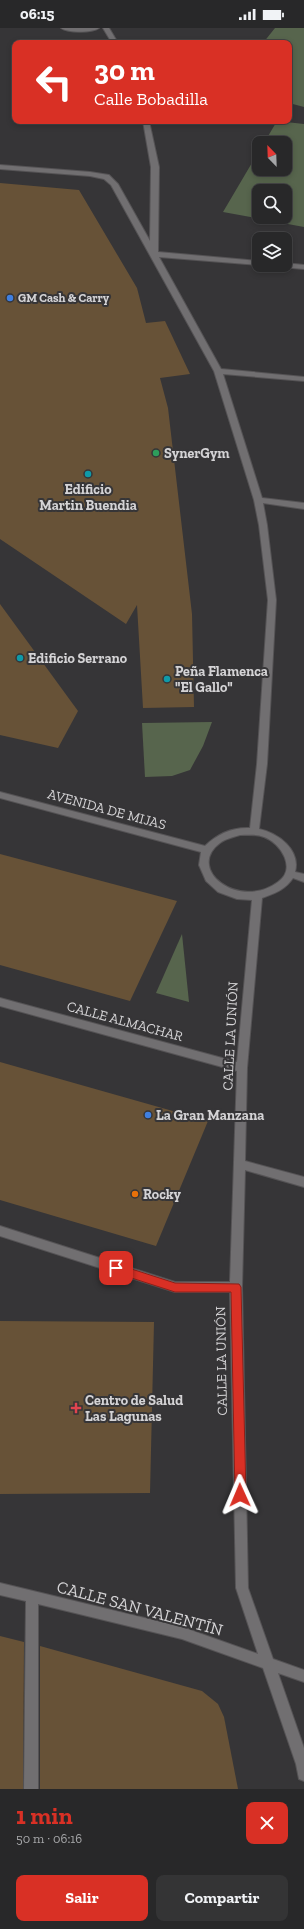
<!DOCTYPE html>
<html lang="es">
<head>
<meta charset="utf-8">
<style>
  :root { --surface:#282829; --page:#343435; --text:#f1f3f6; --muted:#a5a6a8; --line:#444446; --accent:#d93025 }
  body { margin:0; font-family:"Zilla Slab",serif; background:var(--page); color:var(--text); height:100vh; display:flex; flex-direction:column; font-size:15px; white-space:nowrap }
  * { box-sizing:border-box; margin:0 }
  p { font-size:13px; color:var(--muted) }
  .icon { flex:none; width:22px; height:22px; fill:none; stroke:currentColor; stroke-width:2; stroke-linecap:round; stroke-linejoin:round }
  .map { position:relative; height:1761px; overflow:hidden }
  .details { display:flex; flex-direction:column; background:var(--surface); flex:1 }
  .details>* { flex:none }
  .banner { position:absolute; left:12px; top:12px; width:280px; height:84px; border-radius:8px; box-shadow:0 2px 6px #0003,0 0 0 1px var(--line); background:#d93025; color:#fff; overflow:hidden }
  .needle { width:26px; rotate:337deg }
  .tools { position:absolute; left:252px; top:108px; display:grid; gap:8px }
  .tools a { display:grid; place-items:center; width:40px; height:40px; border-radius:8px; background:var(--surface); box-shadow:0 2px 6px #0003,0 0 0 1px var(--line); font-size:20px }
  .pin { position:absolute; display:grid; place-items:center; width:34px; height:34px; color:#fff; margin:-17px; border-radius:8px; box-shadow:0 2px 6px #0006 }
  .me { position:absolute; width:44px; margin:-22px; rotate:359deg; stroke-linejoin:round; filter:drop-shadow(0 0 3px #0008) }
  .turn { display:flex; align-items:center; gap:14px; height:84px; padding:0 16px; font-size:18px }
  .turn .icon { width:52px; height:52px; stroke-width:2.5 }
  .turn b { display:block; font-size:28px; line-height:34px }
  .round { display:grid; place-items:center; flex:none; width:42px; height:42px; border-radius:8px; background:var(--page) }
  .overview { display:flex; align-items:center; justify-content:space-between; height:68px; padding:0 16px }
  h1 { font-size:24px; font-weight:700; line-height:30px; color:var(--accent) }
  .action { display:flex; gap:8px; margin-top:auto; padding:8px 16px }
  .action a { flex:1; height:46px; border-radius:8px; background:var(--accent); color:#fff; font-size:16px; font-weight:700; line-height:46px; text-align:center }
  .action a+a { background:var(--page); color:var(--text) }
  .status { display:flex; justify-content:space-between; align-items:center; height:28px; padding:0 20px; background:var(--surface); direction:ltr }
  .status svg { height:11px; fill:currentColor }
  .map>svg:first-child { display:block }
  .green { fill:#57654d; fill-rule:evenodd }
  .building { fill:#675237 }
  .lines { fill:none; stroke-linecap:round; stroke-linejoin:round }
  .street-casing { stroke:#555355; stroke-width:2 }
  .street { fill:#716f71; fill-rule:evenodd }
  .route { fill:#d93025; stroke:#8d1f18 }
  .shop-dot { fill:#3f7fe0; stroke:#363537; stroke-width:1.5 }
  .leisure-dot { fill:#2e9e5b; stroke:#363537; stroke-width:1.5 }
  .culture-dot { fill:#0f9aa8; stroke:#363537; stroke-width:1.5 }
  .food-dot { fill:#e8710a; stroke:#363537; stroke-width:1.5 }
  .health-dot { fill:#e0444e; stroke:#363537; stroke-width:1.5 }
  .labels { text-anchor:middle; stroke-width:4; stroke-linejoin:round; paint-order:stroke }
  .far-poi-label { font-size:12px; font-weight:bold; fill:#d4d3d5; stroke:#363537; text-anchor:start }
  .poi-label { font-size:14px; font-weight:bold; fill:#d4d3d5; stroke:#363537; text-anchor:start }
  .street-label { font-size:14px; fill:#d4d3d5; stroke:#363537 }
  .near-street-label { font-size:17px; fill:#d4d3d5; stroke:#363537 }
</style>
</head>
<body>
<div class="status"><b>06:15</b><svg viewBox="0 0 49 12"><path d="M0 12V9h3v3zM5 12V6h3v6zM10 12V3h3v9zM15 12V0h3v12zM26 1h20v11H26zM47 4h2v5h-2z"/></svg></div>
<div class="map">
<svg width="304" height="1761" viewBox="0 0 304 1761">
  <rect width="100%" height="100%" fill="#363537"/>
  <g class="green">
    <polygon points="275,0 304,0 304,79 289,75 289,15 263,15"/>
    <path d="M277,93L304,96V199L223,184L259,123V141H285V115H264ZM259,163H285V189H259Z"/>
    <polygon points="212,694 203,718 190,742 172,748 145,749 142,695"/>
    <polygon points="182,906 189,974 156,965"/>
  </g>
  <g class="building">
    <polygon points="0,155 79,162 137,260 146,295 165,293 190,346 160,350 168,380 192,586 194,679 143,680 137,577 126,596 0,511"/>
    <polygon points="0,576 78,683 58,720 0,707"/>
    <polygon points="0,826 177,873 130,973 0,937"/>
    <polygon points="0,1034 208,1093 156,1218 0,1172"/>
    <polygon points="0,1293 154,1294 150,1465 0,1466"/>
    <polygon points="0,1608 24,1614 23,1761 0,1761"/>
    <polygon points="40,1618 202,1663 218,1676 224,1689 238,1761 40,1761"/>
  </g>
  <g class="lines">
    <defs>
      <g id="street">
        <path d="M61,0H99C92,5 68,5 61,0Z"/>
        <polygon points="103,0 109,0 118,15 112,15"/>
        <path d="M143,93H149L159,139L158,224L259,233V237L159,229L221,341L304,349V353L223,346L262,470L304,475V481L263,475L267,497L276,572L267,736L259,801C278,805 301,822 295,844L304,846V854L293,850C285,862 275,865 262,870L247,1040L245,1133L304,1149V1159L245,1142L242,1259L248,1560L273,1631L304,1642V1654L278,1645L304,1720V1753L299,1751L296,1736L263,1640L182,1611L38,1576V1761H24L26,1573L0,1567V1555L182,1599L258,1626L236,1560L230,1264H175L0,1208V1198L175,1254H230L237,1043L0,978V970L237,1034L252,872L237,871L218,864L206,853L199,837L201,824L0,770V764L205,818C217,806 233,799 250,800L257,736L268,572L259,497L254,472L214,343L111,157L104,151L90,148L0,141V137L90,144L109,147L118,156L150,213L151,139ZM240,807C248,807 257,806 264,809C281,815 297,841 278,854C239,883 185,841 220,815C225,811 234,809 240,807Z"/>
        <polygon points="285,235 304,237 304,241 281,239 277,237 285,237"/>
      </g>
    </defs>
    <use href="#street" class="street-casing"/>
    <use href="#street" class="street"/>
  </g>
  <polygon class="route" points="116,1236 175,1255 239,1256 241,1259 246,1467 244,1470 240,1472 236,1470 235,1467 231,1264 175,1264 113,1244 111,1240 113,1237"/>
  <g class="shop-dot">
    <circle cx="10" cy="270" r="4"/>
    <circle cx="148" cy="1087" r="4"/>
  </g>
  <circle class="leisure-dot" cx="156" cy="425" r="4"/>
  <g class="culture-dot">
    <circle cx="88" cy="446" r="4"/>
    <circle cx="20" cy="630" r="4"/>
    <circle cx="167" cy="651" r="4"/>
  </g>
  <circle class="food-dot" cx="135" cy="1166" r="4"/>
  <path class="health-dot" d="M74 1374h4v4h4v4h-4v4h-4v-4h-4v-4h4z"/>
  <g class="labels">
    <g class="far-poi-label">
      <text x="18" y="274">GM Cash &amp; Carry</text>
    </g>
    <g class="poi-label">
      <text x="164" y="430">SynerGym</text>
      <text x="88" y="466" text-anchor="middle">Edificio<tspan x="88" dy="16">Martin Buendia</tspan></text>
      <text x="28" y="635">Edificio Serrano</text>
      <text x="175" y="648">Peña Flamenca<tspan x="175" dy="16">"El Gallo"</tspan></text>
      <text x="156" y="1092">La Gran Manzana</text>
      <text x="143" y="1171">Rocky</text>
      <text x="85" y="1377">Centro de Salud<tspan x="85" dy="16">Las Lagunas</tspan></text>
    </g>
    <g class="street-label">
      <text transform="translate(107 781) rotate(15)" y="5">AVENIDA DE MIJAS</text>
      <text transform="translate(125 993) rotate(15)" y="5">CALLE ALMACHAR</text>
      <text transform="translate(230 1008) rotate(-87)" y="5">CALLE LA UNIÓN</text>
      <text transform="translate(221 1333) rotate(-91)" y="5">CALLE LA UNIÓN</text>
    </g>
    <g class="near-street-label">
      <text transform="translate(140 1580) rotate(15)" y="6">CALLE SAN VALENTÍN</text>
    </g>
  </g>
</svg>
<div class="tools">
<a><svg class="needle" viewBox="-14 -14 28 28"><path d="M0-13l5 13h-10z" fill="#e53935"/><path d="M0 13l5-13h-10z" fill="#a5a6a8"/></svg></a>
<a><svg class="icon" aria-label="search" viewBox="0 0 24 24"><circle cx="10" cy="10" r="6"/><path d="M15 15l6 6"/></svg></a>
<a><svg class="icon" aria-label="layers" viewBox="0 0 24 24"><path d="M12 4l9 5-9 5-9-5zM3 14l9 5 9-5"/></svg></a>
</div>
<div class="pin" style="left:116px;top:1240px;background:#d93025"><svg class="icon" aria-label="arrive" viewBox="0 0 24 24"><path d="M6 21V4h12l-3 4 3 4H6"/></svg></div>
<svg class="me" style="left:240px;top:1467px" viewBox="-20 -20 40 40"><path d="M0-17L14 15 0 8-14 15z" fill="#d93025" stroke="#fff" stroke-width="4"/></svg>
<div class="banner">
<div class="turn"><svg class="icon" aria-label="left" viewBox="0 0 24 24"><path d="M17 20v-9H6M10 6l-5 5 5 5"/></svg><div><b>30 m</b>Calle Bobadilla</div></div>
</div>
</div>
<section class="details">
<div class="overview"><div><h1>1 min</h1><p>50 m · 06:16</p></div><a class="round" style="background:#d93025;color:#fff"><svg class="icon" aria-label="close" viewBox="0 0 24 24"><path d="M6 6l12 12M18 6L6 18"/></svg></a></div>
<div class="action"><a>Salir</a><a>Compartir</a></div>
</section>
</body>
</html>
